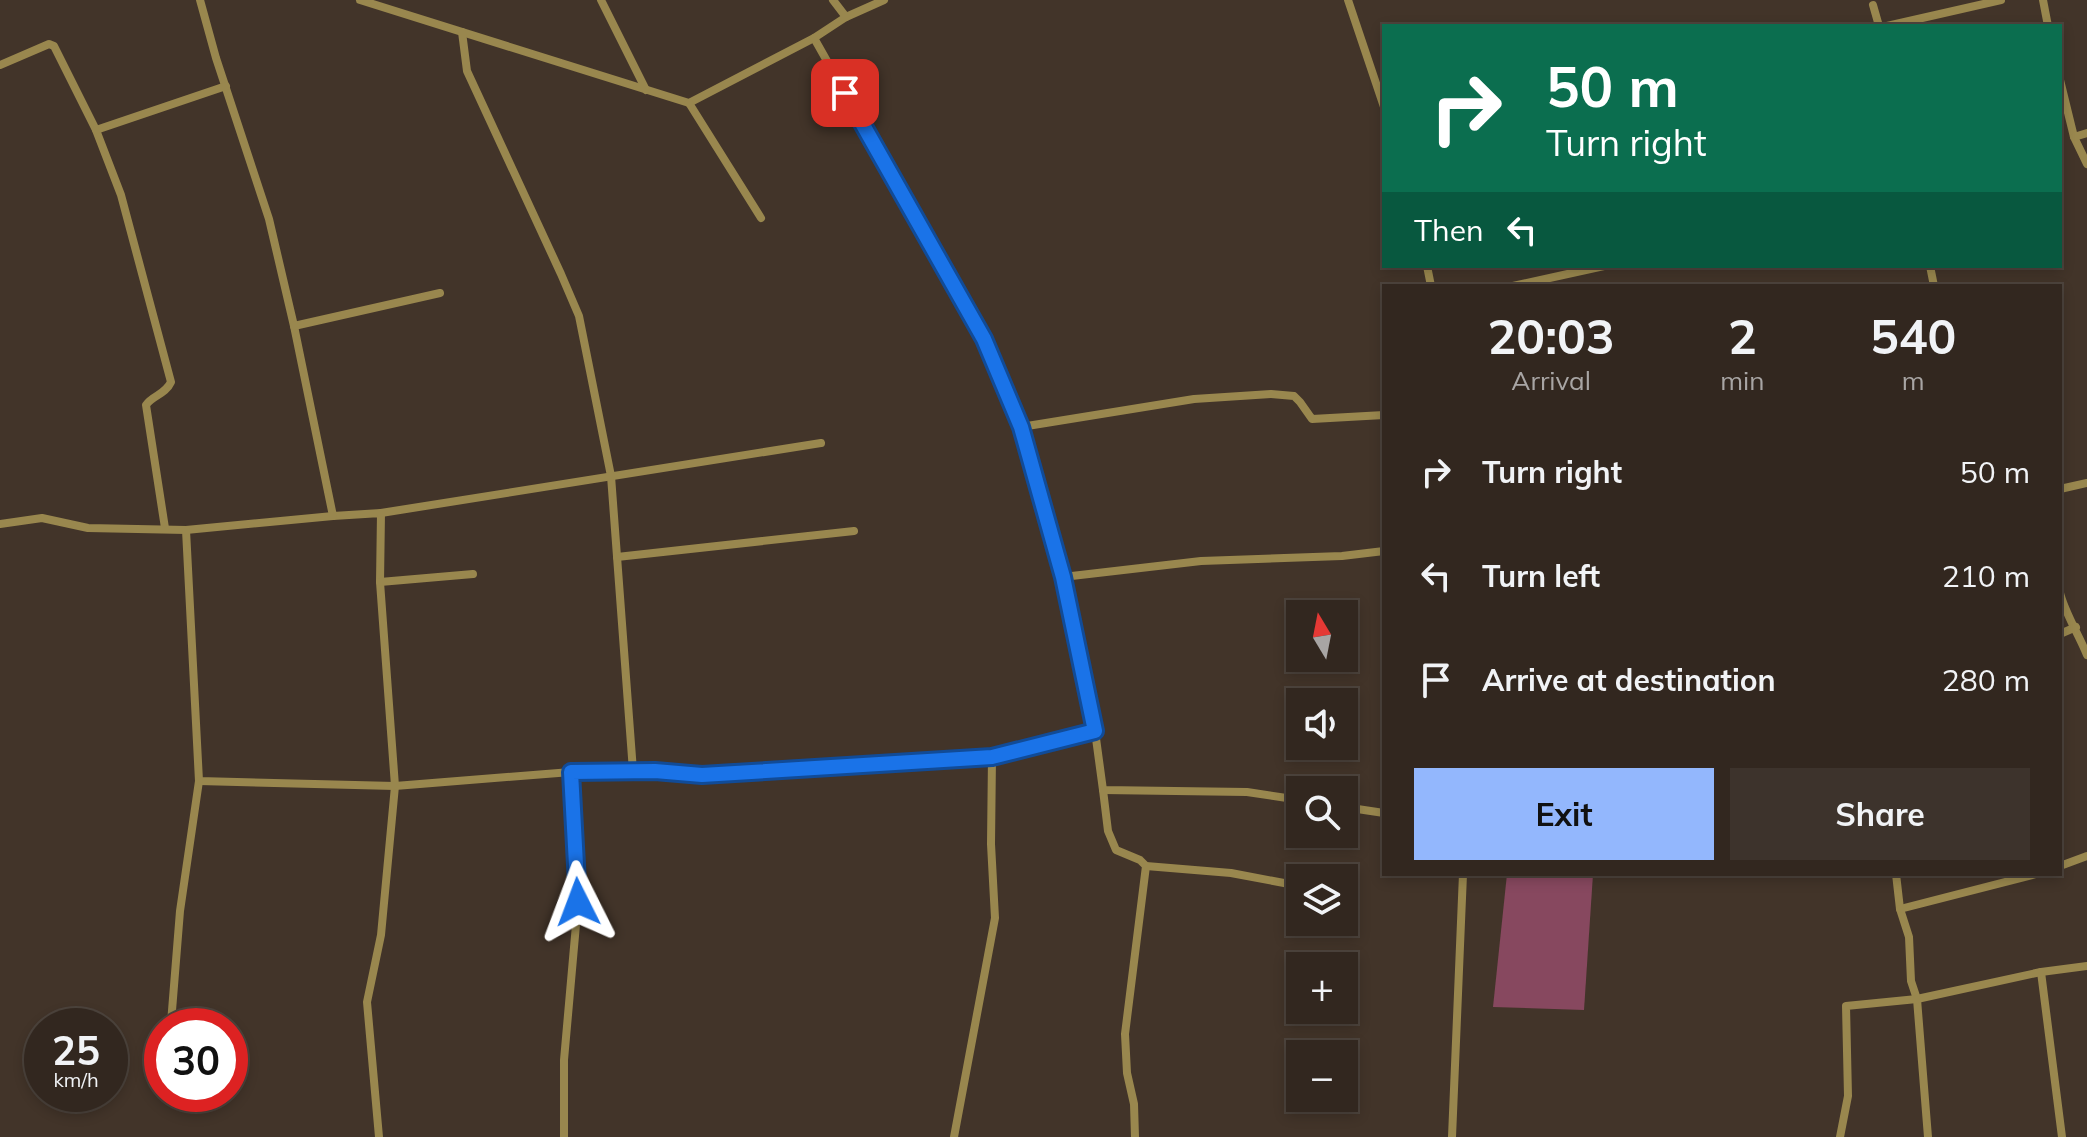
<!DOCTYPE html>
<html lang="en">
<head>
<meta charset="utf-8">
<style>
  :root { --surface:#32271f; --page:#3d332c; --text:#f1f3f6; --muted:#a8a5a4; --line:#4d443d; --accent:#93b7fd }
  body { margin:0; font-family:Mulish,sans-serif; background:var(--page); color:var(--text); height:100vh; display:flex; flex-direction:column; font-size:30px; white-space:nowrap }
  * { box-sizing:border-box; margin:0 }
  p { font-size:26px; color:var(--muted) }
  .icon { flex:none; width:44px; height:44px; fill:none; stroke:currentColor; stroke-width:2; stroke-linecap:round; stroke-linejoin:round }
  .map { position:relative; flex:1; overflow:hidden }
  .drawer { position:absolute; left:1382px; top:284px; width:680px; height:592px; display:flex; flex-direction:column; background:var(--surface); border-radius:0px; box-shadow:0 4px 12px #0003,0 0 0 2px var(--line) }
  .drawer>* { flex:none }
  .guide { position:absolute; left:1382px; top:24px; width:680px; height:244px; border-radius:0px; box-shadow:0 4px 12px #0003,0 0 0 2px var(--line); background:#0b6e4f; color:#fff; overflow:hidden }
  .needle { width:52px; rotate:350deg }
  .controls { position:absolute; left:1286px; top:600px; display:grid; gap:16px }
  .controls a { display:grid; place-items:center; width:72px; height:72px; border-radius:0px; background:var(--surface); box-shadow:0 4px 12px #0003,0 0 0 2px var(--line); font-size:40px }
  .speed { position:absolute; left:24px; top:1008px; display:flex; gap:16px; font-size:40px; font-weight:700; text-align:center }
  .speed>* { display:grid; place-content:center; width:104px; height:104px; border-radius:50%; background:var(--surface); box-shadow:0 4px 12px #0003,0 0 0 2px var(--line); line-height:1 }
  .speed small { font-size:20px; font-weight:400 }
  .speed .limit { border:12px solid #d22; background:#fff; color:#111 }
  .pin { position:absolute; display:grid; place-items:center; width:68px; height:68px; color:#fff; margin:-34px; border-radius:16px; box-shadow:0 4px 12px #0006 }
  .me { position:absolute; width:88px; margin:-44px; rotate:357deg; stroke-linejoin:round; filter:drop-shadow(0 0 6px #0008) }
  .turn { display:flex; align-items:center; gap:28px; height:168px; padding:0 32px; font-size:36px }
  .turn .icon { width:104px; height:104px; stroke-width:2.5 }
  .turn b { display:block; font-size:56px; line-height:68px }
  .then { display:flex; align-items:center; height:76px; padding:0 32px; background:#0003; gap:16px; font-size:30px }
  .eta { display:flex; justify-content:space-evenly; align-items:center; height:136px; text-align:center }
  .eta b { font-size:48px; font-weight:700; line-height:56px }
  .action { display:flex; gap:16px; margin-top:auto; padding:16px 32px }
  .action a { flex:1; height:92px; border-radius:0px; background:var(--accent); color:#111; font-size:32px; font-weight:700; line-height:92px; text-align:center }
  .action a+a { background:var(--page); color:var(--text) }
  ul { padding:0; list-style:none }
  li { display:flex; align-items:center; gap:24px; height:104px; padding:0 32px }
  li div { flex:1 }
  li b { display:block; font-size:30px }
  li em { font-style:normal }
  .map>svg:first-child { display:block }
  .green { fill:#87485f }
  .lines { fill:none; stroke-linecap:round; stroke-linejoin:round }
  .street { stroke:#99874e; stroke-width:8 }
  .route-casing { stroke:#114b97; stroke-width:20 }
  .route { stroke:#1a73e8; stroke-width:14 }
</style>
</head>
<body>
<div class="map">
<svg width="2087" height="1137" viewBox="0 0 2087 1137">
  <rect width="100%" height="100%" fill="#423429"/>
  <polygon class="green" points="1507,874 1593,874 1584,1010 1493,1007"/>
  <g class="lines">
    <g class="street">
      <polyline points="200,0 216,58 269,219 294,326 333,516 381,513 380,582 395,786 381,935 367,1002 379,1137"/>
      <polyline points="360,0 689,103 814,38"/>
      <polyline points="601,0 646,90"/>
      <polyline points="833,0 846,17"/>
      <polyline points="884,0 846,17 814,38 984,339 1021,427 1063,577 1095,731 1103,790 1247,792 1300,800"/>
      <polyline points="1348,0 1384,107"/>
      <polyline points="2043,0 2048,26"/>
      <polyline points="1873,5 1879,26"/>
      <polyline points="1887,26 2001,0"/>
      <polyline points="462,32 467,71 561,274 579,316 611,476 633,771"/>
      <path d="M0,65L49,44L54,46L96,130L121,195L171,382C165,395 153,395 146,405L165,528"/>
      <polyline points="2060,80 2074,137 2087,164"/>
      <polyline points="689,103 761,218"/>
      <polyline points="96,130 226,86"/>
      <polyline points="2074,137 2087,133"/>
      <polyline points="1427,266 1431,286"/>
      <polyline points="1930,266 1934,286"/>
      <polyline points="1513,286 1604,266"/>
      <polyline points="294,326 440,293"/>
      <polyline points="1021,427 1194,399 1271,394 1294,396 1300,402 1312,419 1384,415"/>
      <polyline points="2060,489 2087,483"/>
      <polyline points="381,513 821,443"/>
      <polyline points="0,524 42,518 88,528 186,530 333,516"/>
      <polyline points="186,530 199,781 395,786 571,772 655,771 702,775 992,757 1095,731"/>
      <polyline points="617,557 854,531"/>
      <polyline points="1063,577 1201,561 1342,556 1384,551"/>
      <polyline points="380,582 473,574"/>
      <path d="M2060,593C2065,613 2079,635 2087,655"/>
      <polyline points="2060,634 2076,627"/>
      <polyline points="1103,790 1108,831 1116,850 1140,860 1146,866 1125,1034 1127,1073 1134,1104 1135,1137"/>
      <polyline points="1344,807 1384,813"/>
      <polyline points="1146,866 1231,873 1300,886"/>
      <polyline points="2060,866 2087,856"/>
      <polyline points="1896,874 1900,909 1909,937 1911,981 1917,999 1928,1137"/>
      <polyline points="1900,909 2036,874"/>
      <polyline points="2041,972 2062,1137"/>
      <polyline points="171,1023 180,911 199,781"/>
      <polyline points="564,1137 564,1060 578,902 571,772"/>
      <polyline points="954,1137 995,918 991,844 992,757"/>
      <polyline points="1452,1137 1463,874"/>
      <polyline points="1840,1137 1848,1096 1846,1006 1917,999 2041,972 2087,966"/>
    </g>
  </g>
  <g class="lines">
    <defs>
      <polyline id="route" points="578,902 571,772 655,771 702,775 992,757 1095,731 1063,577 1021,427 984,339 845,93"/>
    </defs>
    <use href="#route" class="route-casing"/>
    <use href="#route" class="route"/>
  </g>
</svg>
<div class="controls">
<a><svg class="needle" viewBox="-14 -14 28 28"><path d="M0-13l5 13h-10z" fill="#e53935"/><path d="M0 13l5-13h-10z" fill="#a8a5a4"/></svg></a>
<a><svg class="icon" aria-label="sound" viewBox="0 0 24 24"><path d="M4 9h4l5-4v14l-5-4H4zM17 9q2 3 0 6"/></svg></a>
<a><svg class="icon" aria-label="search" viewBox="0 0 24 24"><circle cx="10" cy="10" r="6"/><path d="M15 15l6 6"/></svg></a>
<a><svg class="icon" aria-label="layers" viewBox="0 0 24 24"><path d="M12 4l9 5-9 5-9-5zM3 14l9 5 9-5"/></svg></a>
<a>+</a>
<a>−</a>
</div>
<div class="speed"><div>25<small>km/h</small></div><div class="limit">30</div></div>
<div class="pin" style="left:845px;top:93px;background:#d93025"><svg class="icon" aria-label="arrive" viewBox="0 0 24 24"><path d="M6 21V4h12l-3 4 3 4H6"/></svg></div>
<svg class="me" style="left:578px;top:902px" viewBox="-20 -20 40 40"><path d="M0-17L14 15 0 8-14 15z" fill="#1a73e8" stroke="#fff" stroke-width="4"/></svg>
<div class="guide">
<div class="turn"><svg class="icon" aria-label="right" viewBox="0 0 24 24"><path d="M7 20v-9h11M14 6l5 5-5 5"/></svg><div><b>50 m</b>Turn right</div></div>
<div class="then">Then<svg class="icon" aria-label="left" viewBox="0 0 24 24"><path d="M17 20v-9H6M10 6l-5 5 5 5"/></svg></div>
</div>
<section class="drawer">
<div class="eta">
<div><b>20:03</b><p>Arrival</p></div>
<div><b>2</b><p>min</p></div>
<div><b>540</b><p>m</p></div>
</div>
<ul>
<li><svg class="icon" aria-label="right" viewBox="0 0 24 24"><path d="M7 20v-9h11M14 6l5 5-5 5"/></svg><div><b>Turn right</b></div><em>50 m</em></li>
<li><svg class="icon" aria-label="left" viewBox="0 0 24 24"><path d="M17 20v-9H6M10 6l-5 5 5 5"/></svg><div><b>Turn left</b></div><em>210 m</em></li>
<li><svg class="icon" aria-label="arrive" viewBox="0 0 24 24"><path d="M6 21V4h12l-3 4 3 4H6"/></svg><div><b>Arrive at destination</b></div><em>280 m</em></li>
</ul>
<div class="action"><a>Exit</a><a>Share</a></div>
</section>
</div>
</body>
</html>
